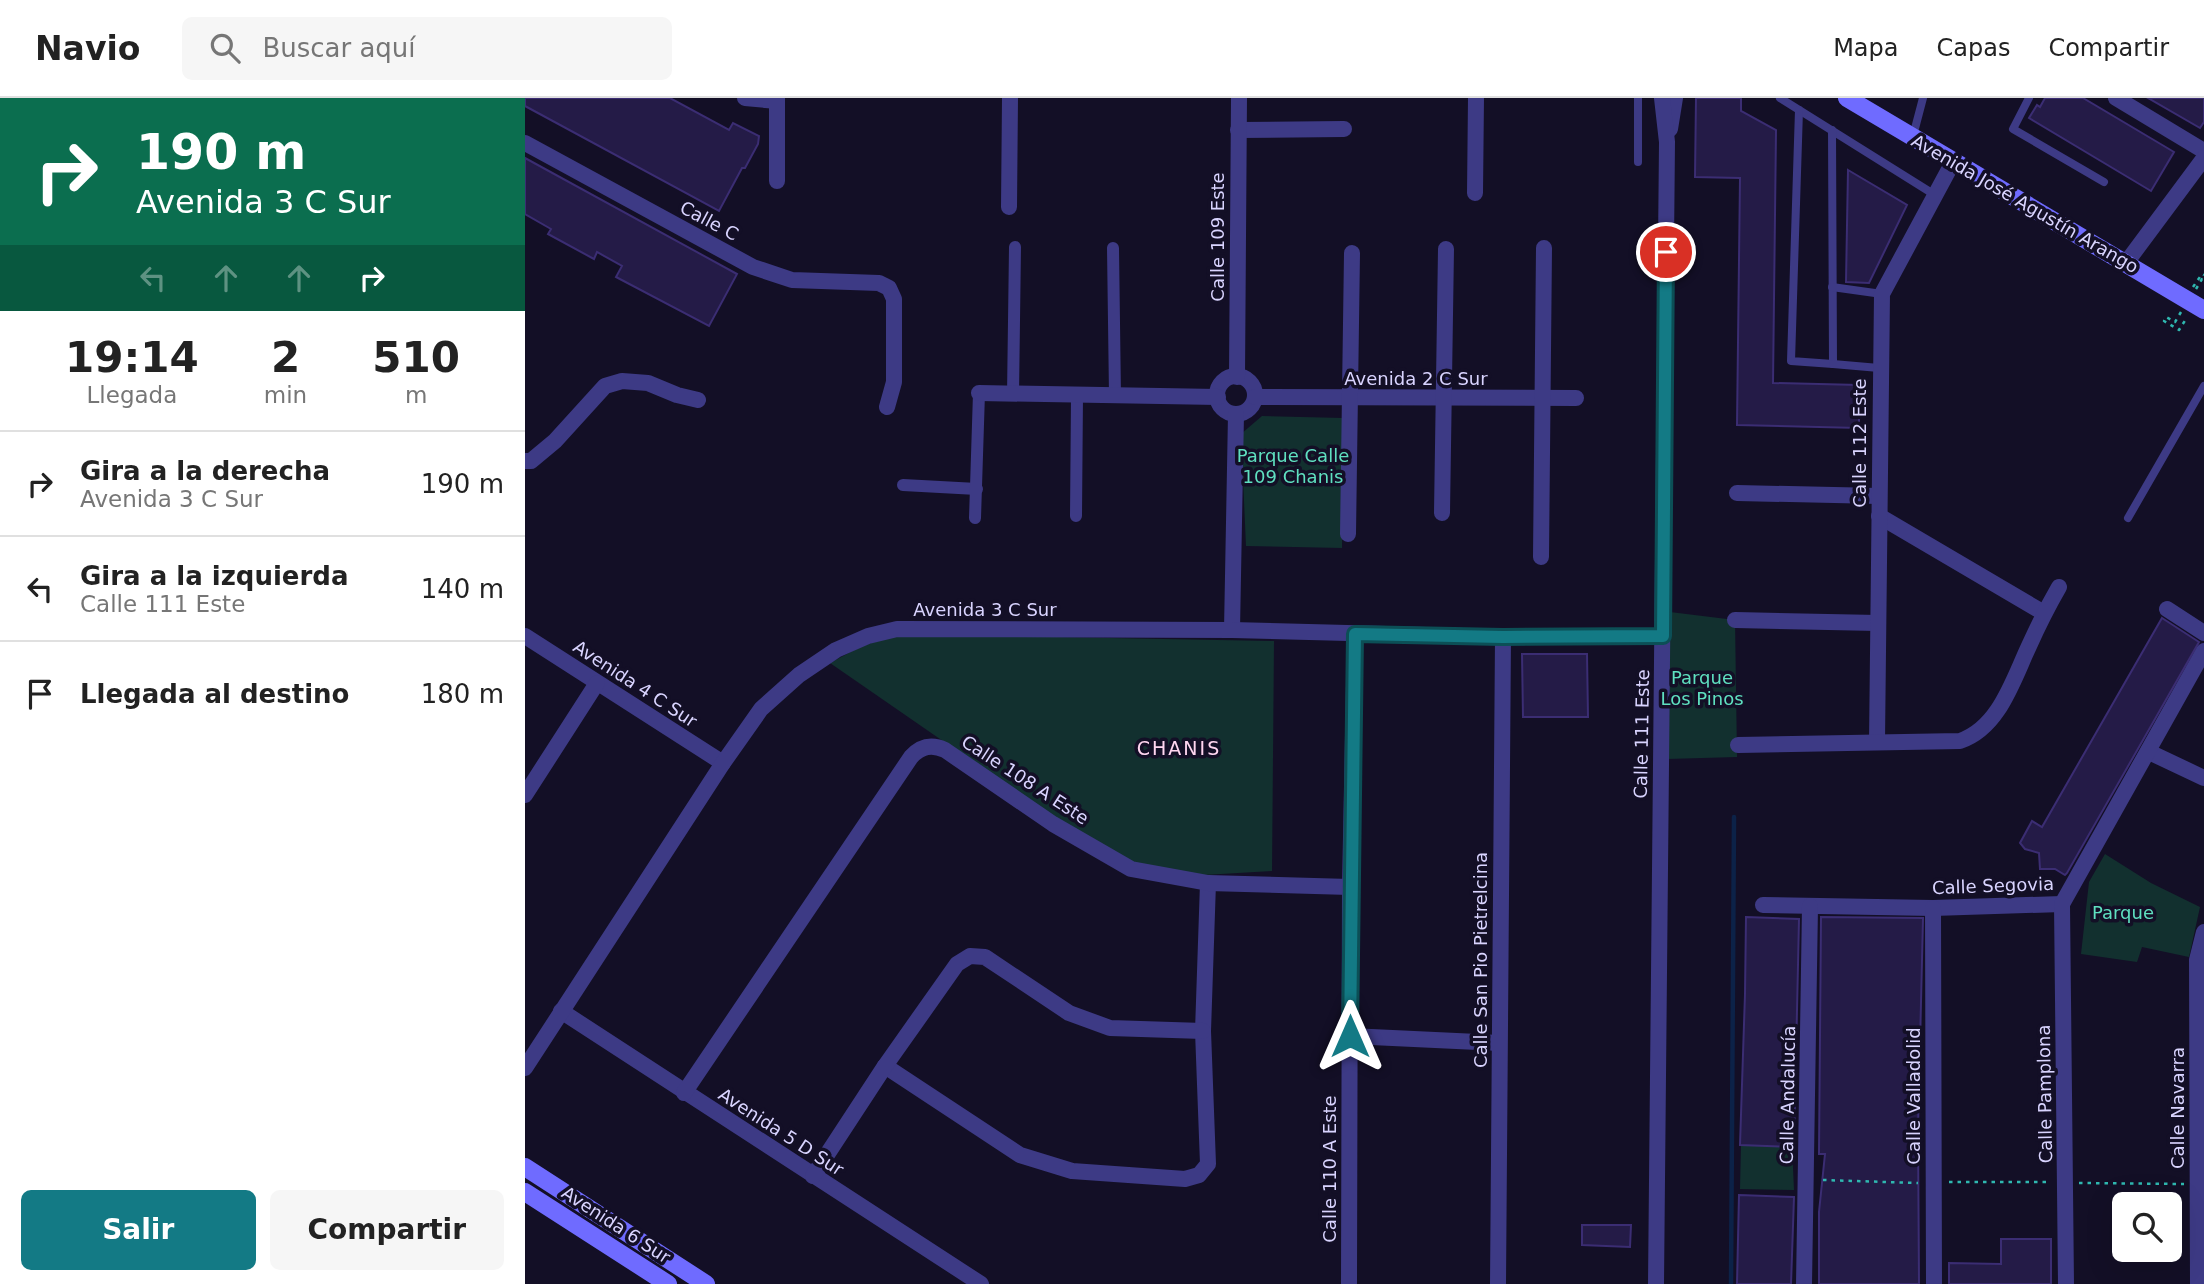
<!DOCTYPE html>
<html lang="es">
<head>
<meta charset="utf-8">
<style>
  :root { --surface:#fff; --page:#f6f6f6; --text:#222; --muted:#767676; --line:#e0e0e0; --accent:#137a85 }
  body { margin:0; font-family:"DejaVu Sans",sans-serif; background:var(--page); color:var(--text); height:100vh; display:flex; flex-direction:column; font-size:26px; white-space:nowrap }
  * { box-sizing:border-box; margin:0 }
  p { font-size:23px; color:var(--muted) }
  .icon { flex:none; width:38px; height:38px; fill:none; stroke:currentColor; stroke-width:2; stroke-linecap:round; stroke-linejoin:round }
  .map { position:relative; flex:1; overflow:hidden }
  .panel { display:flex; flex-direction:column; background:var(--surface); width:525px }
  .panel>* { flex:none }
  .hud { background:#0b6e4f; color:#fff; overflow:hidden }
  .buttons { position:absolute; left:1587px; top:1094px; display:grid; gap:14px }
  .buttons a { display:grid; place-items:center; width:70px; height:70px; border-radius:10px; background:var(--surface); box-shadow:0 7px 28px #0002; font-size:35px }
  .pin { position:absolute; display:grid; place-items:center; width:60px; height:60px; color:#fff; margin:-30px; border:4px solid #fff; border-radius:50%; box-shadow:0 2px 7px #0007 }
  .me { position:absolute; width:77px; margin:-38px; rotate:0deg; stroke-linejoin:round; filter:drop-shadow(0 0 5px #0008) }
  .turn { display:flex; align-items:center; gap:24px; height:147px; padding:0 21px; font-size:32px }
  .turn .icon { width:91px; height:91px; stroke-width:2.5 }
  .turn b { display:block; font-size:49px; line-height:60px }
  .lanes { display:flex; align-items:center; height:66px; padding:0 21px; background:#0003; justify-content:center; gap:35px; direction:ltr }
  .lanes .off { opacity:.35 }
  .eta { display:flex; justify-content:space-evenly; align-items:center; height:119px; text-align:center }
  .eta b { font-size:42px; font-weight:700; line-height:49px }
  .primary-button { display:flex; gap:14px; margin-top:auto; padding:14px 21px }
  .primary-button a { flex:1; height:80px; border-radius:10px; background:var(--accent); color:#fff; font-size:28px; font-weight:700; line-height:80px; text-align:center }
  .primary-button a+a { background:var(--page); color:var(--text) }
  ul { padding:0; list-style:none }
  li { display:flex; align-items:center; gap:21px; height:105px; padding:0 21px; border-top:2px solid var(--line) }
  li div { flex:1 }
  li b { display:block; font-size:26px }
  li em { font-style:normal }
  header { display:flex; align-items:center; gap:42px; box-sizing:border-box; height:98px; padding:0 35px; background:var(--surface); border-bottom:2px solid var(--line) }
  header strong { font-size:33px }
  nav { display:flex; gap:38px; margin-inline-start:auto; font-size:24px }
  .search { width:490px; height:63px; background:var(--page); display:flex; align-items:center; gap:18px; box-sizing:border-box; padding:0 24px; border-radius:10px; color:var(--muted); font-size:26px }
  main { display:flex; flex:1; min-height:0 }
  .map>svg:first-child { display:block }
  .green { fill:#12302f }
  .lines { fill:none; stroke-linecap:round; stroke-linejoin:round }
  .stream { stroke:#0c2248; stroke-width:4.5 }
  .building { fill:#241b47; stroke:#3b2d73; stroke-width:2 }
  .path { stroke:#2fb8b0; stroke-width:2.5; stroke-dasharray:3.5 5; stroke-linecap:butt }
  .service { stroke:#3d3a85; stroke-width:8 }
  .pedestrian { stroke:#3d3a85; stroke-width:12 }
  .minor { stroke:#3d3a85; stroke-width:16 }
  .secondary { stroke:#6f6bff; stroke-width:18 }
  .route-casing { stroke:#0c4f56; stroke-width:18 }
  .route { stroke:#137a85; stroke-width:12 }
  .labels { text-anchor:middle; stroke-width:7; stroke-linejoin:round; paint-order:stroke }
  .street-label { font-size:18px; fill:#d9d4ff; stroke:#130f26 }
  .park-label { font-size:18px; fill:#5fe0c0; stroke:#130f26 }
  .neighbourhood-label { font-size:19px; letter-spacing:2px; fill:#ffd6f0; stroke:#130f26 }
</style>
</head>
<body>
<header>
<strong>Navio</strong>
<div class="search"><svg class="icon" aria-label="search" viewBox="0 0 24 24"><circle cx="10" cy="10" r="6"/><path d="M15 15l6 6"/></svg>Buscar aquí</div>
<nav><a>Mapa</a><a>Capas</a><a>Compartir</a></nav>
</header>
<main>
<section class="panel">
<div class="hud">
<div class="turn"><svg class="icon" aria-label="right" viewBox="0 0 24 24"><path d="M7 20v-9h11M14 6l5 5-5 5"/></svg><div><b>190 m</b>Avenida 3 C Sur</div></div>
<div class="lanes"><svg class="icon off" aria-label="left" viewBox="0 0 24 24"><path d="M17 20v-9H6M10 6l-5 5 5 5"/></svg><svg class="icon off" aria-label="ahead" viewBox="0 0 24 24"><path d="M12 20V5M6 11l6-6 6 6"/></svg><svg class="icon off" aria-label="ahead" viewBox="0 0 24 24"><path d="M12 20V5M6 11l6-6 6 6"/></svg><svg class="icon" aria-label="right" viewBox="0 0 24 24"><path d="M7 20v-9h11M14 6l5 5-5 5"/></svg></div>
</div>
<div class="eta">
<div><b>19:14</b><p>Llegada</p></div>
<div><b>2</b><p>min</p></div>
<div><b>510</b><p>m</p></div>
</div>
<ul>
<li><svg class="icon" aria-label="right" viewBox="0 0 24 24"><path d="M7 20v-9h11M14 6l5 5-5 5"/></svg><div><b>Gira a la derecha</b><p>Avenida 3 C Sur</p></div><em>190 m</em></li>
<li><svg class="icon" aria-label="left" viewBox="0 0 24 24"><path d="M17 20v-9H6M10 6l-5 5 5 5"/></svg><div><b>Gira a la izquierda</b><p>Calle 111 Este</p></div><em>140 m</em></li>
<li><svg class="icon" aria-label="arrive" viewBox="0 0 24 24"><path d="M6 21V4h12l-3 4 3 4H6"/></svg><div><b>Llegada al destino</b></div><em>180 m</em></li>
</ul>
<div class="primary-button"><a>Salir</a><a>Compartir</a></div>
</section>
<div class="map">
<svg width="1679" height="1186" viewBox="0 0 1679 1186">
  <rect width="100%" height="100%" fill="#130f26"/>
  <g class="green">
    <polygon points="737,318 818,320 817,450 721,448 716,336"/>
    <polygon points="1145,514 1210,522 1212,659 1142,661"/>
    <polygon points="372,536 749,543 747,773 679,777 610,766 522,715 305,565 335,549"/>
    <polygon points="1580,756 1626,785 1675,809 1664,859 1617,849 1612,864 1556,856 1564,784"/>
    <polygon points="1216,1048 1267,1048 1269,1092 1215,1091"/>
  </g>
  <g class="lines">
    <polyline class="stream" points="1206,1186 1209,719"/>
  </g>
  <g class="building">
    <polygon points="0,0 145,0 204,32 208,25 234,38 233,46 220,70 217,70 194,113 0,8"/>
    <polygon points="1171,0 1216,0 1216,13 1251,32 1248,285 1334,287 1334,330 1212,327 1215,80 1170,79"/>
    <polygon points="1520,0 1558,0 1649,54 1626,93 1504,20 1512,7 1515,9"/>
    <polygon points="1623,0 1679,0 1679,24 1675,30"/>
    <polygon points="0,60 212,176 184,228 91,179 97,168 72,154 69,161 23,136 26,131 0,116"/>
    <polygon points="1323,72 1382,107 1344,185 1321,184"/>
    <polygon points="1637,520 1674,544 1542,775 1540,777 1530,771 1515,771 1514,755 1500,751 1495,745 1507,723 1517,729"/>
    <polygon points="997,556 1062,556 1063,619 998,619"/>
    <polygon points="1221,819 1274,821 1269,1049 1215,1047 1220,896"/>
    <polygon points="1296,819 1398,820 1393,1031 1394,1186 1294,1186 1294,1114 1300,1056 1294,1056"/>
    <polygon points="1214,1097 1269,1099 1266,1186 1212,1186"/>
    <polygon points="1057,1127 1106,1127 1105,1149 1057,1147"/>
    <polygon points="1476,1141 1526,1141 1526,1186 1424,1186 1424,1165 1476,1166"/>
  </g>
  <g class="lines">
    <g class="path">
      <polyline points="1668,189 1677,176 1679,177"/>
      <polyline points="1671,191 1677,181 1679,182"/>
      <polyline points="1656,214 1650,224 1641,219 1639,223 1654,232 1661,221"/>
      <polyline points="1298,1082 1393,1085"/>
      <polyline points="1424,1084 1526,1084"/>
      <polyline points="1554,1085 1659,1086"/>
    </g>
    <g class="service">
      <polyline points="1255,0 1410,97"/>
      <polyline points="1504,0 1488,31 1579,84"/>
      <polyline points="1274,12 1266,263 1308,266 1307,32"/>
      <polyline points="1388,38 1398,0"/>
      <polyline points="1113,64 1113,0"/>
      <polyline points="1307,189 1357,196"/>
      <polyline points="1308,266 1354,270"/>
      <polyline points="1603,420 1679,288"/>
    </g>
    <g class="pedestrian">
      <polyline points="588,150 590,298"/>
      <polyline points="488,297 490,149"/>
      <polyline points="378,387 452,391"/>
      <polyline points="551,418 552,298"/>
      <polyline points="450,420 454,295"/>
    </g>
    <g class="minor">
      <polyline points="220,0 252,3"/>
      <polyline points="1591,0 1679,53"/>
      <polyline points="1145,31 1150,0"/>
      <polyline points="713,32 819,31"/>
      <polyline points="0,45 228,169 267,182 354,185 364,190 369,201 369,284 362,309"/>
      <polyline points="252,83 252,0"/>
      <polyline points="950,95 951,0"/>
      <polyline points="484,109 485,0"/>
      <polyline points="1601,165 1679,60"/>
      <circle cx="711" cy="297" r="19"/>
      <polyline points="712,279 714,0"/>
      <polyline points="454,295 693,299"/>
      <polyline points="730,299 1051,300"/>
      <polyline points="0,363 6,363 30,343 80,288 97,283 123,285 152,297 173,302"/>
      <polyline points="1212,395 1354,398"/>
      <polyline points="917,415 921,151"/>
      <polyline points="1354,418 1519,515"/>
      <polyline points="823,436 827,155"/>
      <polyline points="1016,459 1019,150"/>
      <polyline points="1642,511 1679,535"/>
      <polyline points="1210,522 1353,525"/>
      <polyline points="707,532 711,316"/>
      <polyline points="0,538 198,665"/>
      <polyline points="1352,644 1357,196 1428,64"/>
      <path d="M1213,647L1435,643C1474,630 1488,582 1504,548C1513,528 1523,508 1534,489"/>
      <polyline points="1624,654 1679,680"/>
      <polyline points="0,697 72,585"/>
      <polyline points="1238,807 1408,810 1537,806"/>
      <polyline points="1408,810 1409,1186"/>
      <polyline points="36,913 456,1186"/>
      <polyline points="825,938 974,945"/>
      <polyline points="360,968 495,1057 547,1073 660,1081 674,1077 683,1066 678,933 683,785"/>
      <polyline points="0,970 198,665 236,611 274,577 311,552 343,538 372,531 707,532 978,539 1137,538"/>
      <path d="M159,995L386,659C396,648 407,646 420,652L528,726L606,771L683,785L825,789"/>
      <polyline points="288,1078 360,968 432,866 445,858 460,859 544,915 585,930 678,933"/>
      <polyline points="824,1186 825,789 830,536"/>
      <polyline points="973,1186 978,539"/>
      <polyline points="1131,1186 1142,44 1137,0"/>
      <polyline points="1279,1186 1285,808"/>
      <polyline points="1541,1186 1537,806 1679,553"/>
      <polyline points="1673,1186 1672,862 1679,834"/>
    </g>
    <g class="secondary">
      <polyline points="1322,0 1679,212"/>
      <polyline points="0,1069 181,1186"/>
      <polyline points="0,1094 143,1186"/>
    </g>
  </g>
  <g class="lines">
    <defs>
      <polyline id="route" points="825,938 830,536 978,539 1138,538 1141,154"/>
    </defs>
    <use href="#route" class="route-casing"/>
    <use href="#route" class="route"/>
  </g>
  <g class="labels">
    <g class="street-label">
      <text transform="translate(1500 106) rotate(30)" y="6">Avenida José Agustín Arango</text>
      <text transform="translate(184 123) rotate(28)" y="6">Calle C</text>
      <text transform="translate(693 139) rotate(-90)" y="6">Calle 109 Este</text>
      <text x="891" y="287">Avenida 2 C Sur</text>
      <text transform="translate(1335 345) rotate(-90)" y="6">Calle 112 Este</text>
      <text x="460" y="518">Avenida 3 C Sur</text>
      <text transform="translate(110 586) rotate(33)" y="6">Avenida 4 C Sur</text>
      <text transform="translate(1117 636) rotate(-89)" y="6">Calle 111 Este</text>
      <text transform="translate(500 682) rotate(33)" y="6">Calle 108 A Este</text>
      <text transform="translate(1468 788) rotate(-2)" y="6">Calle Segovia</text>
      <text transform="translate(956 862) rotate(-90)" y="6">Calle San Pio Pietrelcina</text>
      <text transform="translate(1520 996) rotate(-91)" y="6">Calle Pamplona</text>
      <text transform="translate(1263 997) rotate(-89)" y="6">Calle Andalucía</text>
      <text transform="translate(1389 998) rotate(-90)" y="6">Calle Valladolid</text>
      <text transform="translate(1653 1010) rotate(-90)" y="6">Calle Navarra</text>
      <text transform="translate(256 1034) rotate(33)" y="6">Avenida 5 D Sur</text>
      <text transform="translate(805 1071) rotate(-90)" y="6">Calle 110 A Este</text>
      <text transform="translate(91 1127) rotate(33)" y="6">Avenida 6 Sur</text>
    </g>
    <g class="park-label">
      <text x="768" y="364">Parque Calle<tspan x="768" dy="21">109 Chanis</tspan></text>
      <text x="1177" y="586">Parque<tspan x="1177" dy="21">Los Pinos</tspan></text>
      <text x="1598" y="821">Parque</text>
    </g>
    <g class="neighbourhood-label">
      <text x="654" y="657">CHANIS</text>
    </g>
  </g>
</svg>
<div class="buttons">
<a><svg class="icon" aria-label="search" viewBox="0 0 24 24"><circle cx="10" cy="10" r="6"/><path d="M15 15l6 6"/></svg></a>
</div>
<div class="pin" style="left:1141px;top:154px;background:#d93025"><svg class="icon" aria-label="arrive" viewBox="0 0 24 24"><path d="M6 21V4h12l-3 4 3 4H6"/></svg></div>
<svg class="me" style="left:825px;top:938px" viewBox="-20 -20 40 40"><path d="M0-17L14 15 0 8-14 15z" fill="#137a85" stroke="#fff" stroke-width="4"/></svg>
</div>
</main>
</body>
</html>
